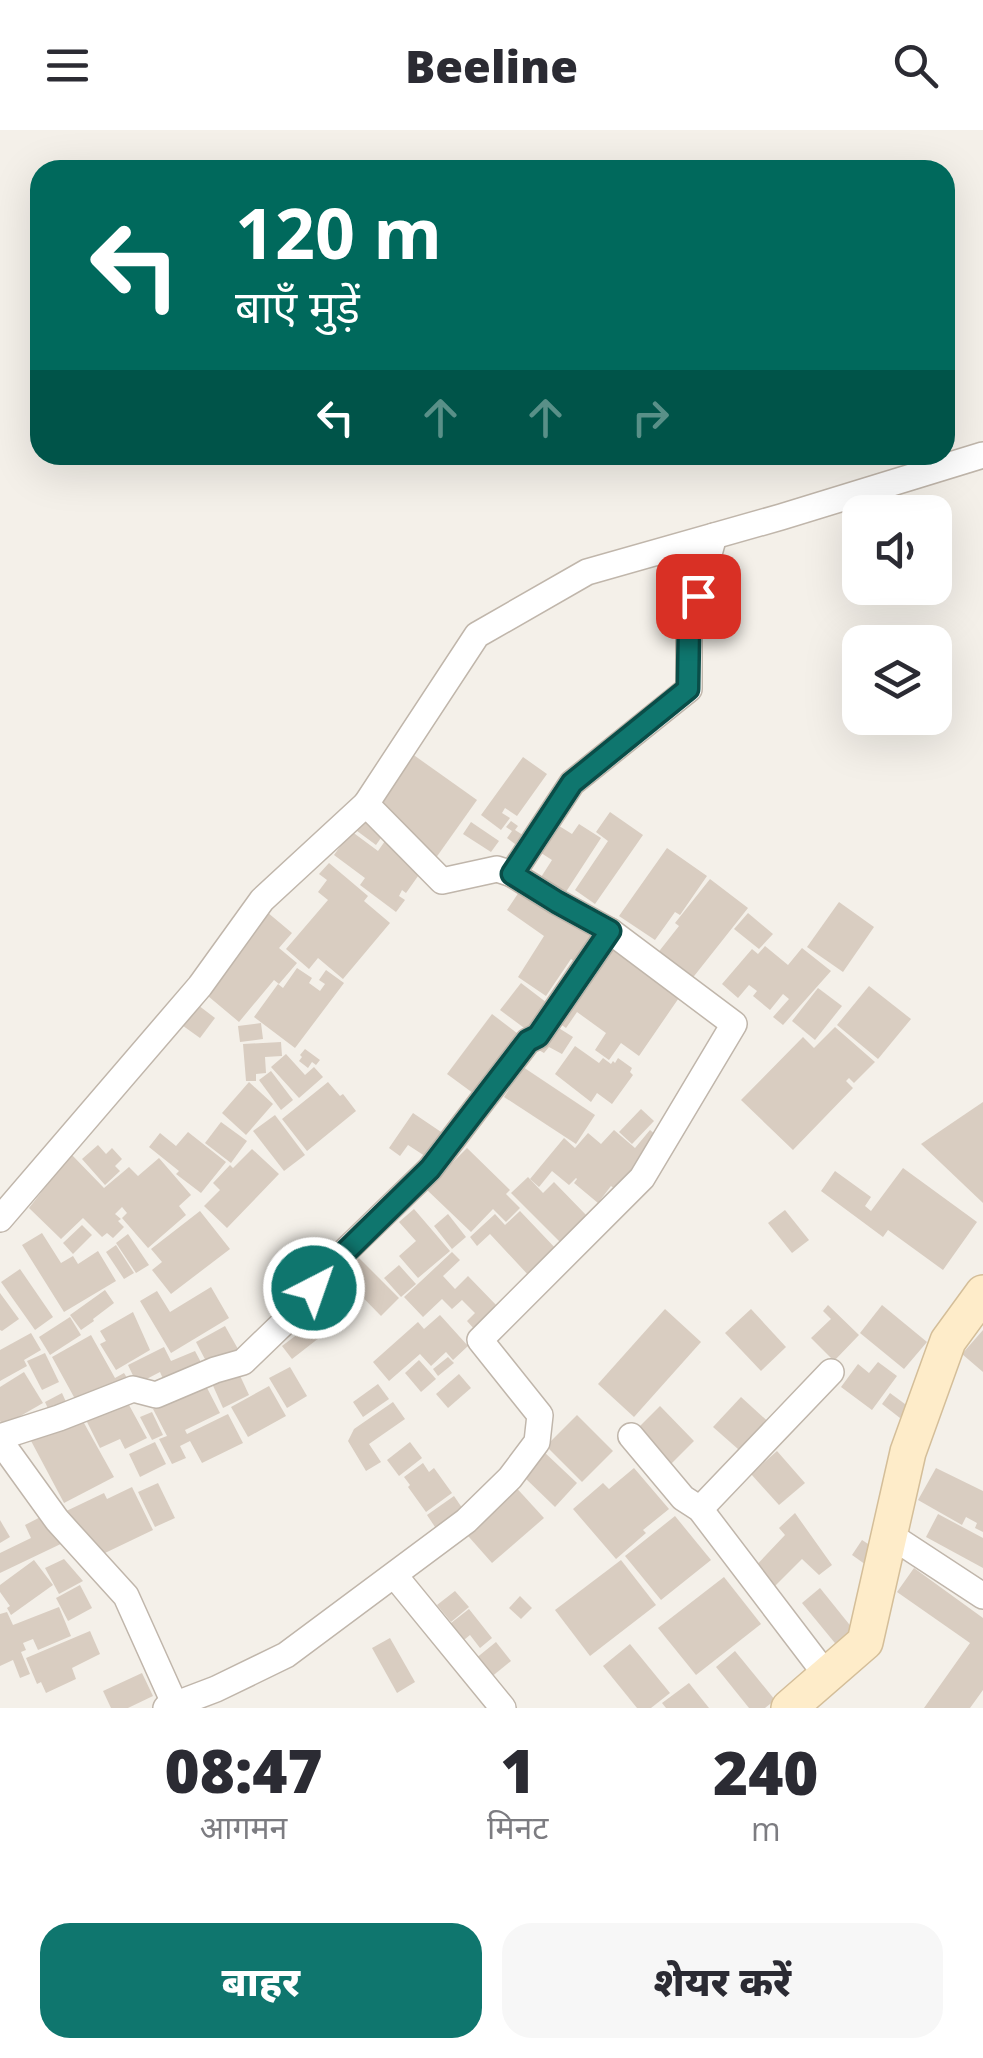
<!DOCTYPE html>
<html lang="hi">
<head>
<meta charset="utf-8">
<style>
  :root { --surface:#fff; --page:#f7f7f7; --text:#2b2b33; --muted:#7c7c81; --accent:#0f766e }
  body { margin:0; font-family:"Open Sans","Noto Sans Devanagari",sans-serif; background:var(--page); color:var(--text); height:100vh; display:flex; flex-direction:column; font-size:38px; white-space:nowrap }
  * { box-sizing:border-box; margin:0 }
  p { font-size:32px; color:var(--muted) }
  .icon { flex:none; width:55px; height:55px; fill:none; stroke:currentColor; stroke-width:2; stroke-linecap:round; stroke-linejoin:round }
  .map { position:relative; height:1578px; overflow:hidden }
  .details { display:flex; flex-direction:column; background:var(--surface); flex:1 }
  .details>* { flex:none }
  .hud { position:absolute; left:30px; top:30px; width:925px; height:305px; border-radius:30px; box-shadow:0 10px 40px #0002; background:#00695c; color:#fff; overflow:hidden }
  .tools { position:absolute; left:842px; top:365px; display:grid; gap:20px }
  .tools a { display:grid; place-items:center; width:110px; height:110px; border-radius:20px; background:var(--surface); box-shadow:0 10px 40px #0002; font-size:50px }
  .pin { position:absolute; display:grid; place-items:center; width:85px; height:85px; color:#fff; margin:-42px; border-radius:20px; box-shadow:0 5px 15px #0006 }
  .me { position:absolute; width:110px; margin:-55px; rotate:41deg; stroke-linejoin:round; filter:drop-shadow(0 0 8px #0008) }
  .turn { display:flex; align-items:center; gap:35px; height:210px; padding:0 40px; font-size:45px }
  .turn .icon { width:130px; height:130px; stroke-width:2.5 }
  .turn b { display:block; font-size:70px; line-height:85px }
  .lanes { display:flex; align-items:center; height:95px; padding:0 40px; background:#0003; justify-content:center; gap:50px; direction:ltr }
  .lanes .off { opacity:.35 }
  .eta { display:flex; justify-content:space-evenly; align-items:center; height:170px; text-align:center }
  .eta b { font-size:60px; font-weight:800; line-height:70px }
  .button { display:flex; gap:20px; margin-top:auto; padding:20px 40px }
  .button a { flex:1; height:115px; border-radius:30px; background:var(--accent); color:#fff; font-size:40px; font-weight:800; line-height:115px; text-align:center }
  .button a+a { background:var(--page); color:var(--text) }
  header { display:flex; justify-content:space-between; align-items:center; height:130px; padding:0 40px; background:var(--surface); font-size:45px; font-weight:800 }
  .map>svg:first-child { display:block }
  .building { fill:#d9cdc1 }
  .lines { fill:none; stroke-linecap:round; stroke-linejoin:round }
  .street-casing { stroke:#c0b6ab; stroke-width:28 }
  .secondary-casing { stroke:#d4be99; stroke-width:38 }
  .street { stroke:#fff; stroke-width:25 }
  .secondary { stroke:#feecc9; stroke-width:35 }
  .route-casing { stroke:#0a4d48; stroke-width:25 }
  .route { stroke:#0f766e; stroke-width:18 }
</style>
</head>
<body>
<header><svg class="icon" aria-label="menu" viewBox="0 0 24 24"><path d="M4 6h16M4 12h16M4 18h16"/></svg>Beeline<svg class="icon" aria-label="search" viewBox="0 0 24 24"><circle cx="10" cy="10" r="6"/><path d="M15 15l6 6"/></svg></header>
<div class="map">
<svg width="983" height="1578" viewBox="0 0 983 1578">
  <rect width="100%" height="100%" fill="#f4f0e9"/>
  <g class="building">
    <polygon points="408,621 477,670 433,732 370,675"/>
    <polygon points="523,627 547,644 517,686 505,678 502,683 510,688 501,700 481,685"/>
    <polygon points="360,681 383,705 376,715 349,695"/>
    <polygon points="610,682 643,705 595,774 575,760 608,711 596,702"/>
    <polygon points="511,691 518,696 515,700 526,707 519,717 507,708 512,701 506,697"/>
    <polygon points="471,692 499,711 491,722 463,704"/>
    <polygon points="556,694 572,704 579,694 601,708 560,771 536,755 552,730 538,721"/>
    <polygon points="351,701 378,721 385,711 423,739 406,763 402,760 399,766 405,770 396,782 360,755 365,748 334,725"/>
    <polygon points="667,718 707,746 680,785 675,782 655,810 619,786"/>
    <polygon points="329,733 368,766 364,771 390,793 343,849 318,828 309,839 286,819 328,770 318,762 327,750 319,744"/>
    <polygon points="710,749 748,778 687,855 653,829 679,796 675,793"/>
    <polygon points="519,762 556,787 562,777 604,806 582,837 571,829 546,866 518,847 544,806 507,780"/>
    <polygon points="839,772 874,797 843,842 807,817"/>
    <polygon points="267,782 292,803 279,818 297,833 279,854 274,850 239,892 202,861"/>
    <polygon points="748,783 773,804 759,819 734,799"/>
    <polygon points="609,806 685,859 639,926 621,913 609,930 595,920 606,903 577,882 566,898 552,888"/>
    <polygon points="765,816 788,835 802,818 831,841 783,895 773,887 789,869 783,864 770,880 753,866 757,861 749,855 738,868 722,854 752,819 758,824"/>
    <polygon points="297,838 312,848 309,853 320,861 325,854 319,850 326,840 344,853 295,918 254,887 278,854 283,858"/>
    <polygon points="521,853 555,879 535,906 500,880"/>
    <polygon points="869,856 911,889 878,929 837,895"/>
    <polygon points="818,858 842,876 815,910 792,891"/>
    <polygon points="194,872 215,888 200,908 179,893"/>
    <polygon points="492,884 526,910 481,969 447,944"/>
    <polygon points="261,893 263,909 240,912 238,896"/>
    <polygon points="554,895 573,907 562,924 549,917 544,923 535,918"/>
    <polygon points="835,897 875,932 854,953 849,948 846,951 853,958 793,1020 741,970 803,907 814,918"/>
    <polygon points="281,912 282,926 265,927 266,943 256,944 256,951 246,951 243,914"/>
    <polygon points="575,916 599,933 603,928 611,934 613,931 615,933 618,928 632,938 630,942 633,945 612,974 597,963 591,972 555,944"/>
    <polygon points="305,919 320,930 316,935 312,932 308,938 299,931 302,927 300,925"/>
    <polygon points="286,924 305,945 314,937 323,947 299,968 271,937"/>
    <polygon points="523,937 595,985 576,1014 504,967"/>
    <polygon points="271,941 293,970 281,980 259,950"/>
    <polygon points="249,952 273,974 246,1005 222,983"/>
    <polygon points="328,952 340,966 343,964 356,981 307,1021 282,989"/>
    <polygon points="983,972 983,1073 921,1014"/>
    <polygon points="641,979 654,991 632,1014 619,1002"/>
    <polygon points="413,983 447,1006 431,1030 408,1015 400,1026 389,1018"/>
    <polygon points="275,985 305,1025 284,1041 253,1001"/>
    <polygon points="221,992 247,1011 231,1033 205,1013"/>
    <polygon points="614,1000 635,1018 650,1000 661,1009 619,1062 611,1056 598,1073 574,1053 577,1049 576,1048 569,1055 552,1041 539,1057 530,1049 564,1008 575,1018 588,1003 601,1014"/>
    <polygon points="188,1002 226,1032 201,1063 176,1044 179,1041 149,1017 160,1003 176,1016"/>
    <polygon points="98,1015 106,1024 112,1018 122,1029 115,1036 120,1041 105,1055 82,1029"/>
    <polygon points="467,1018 510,1060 506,1064 520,1078 506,1092 493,1079 471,1102 426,1059"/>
    <polygon points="252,1019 279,1044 227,1098 204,1076 220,1060 213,1053 230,1035 233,1038"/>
    <polygon points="71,1024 104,1058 129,1037 138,1046 159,1028 191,1065 179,1076 186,1085 148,1118 122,1088 127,1083 122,1077 115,1084 121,1089 118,1091 124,1097 113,1108 107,1103 102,1107 83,1088 61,1109 29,1078"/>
    <polygon points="903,1038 977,1092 943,1140 888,1100 883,1107 821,1061 835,1041 871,1067 865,1076 871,1081"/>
    <polygon points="528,1047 543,1063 554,1052 588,1087 567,1119 511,1063"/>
    <polygon points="414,1079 450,1121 418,1148 399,1126 416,1111 399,1092"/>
    <polygon points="785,1080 809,1110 792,1123 768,1093"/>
    <polygon points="200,1081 230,1119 171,1164 152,1140 162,1132 151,1119"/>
    <polygon points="520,1081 559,1122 531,1148 490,1104 477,1116 470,1107 495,1084 505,1095"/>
    <polygon points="448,1084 466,1107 452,1119 434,1096"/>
    <polygon points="82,1095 92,1105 73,1124 63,1113"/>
    <polygon points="42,1103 61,1133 73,1126 78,1134 98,1121 116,1151 64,1182 22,1115"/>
    <polygon points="128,1104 149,1135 136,1143 116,1113"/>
    <polygon points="116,1115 134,1143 124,1149 106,1122"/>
    <polygon points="452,1122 460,1130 443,1146 455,1159 468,1146 498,1177 475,1200 467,1191 475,1183 462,1170 452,1179 442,1169 423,1187 404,1167"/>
    <polygon points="359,1128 399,1168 381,1186 342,1146"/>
    <polygon points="399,1135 416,1154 401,1167 384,1148"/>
    <polygon points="20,1139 53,1187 35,1200 1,1152"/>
    <polygon points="211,1157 229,1188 171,1223 140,1171 157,1161 170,1182"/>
    <polygon points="105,1160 114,1173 93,1189 94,1191 81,1200 70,1185"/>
    <polygon points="0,1163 19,1189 2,1201 0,1200"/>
    <polygon points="828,1175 859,1205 834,1231 811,1208 831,1189 823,1181"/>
    <polygon points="882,1175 927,1212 904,1239 860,1203"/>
    <polygon points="665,1179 701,1212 634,1287 598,1254"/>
    <polygon points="751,1179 786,1217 761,1241 725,1203"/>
    <polygon points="133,1182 150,1220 116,1240 100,1214 106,1211 100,1201"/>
    <polygon points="323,1185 333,1197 292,1229 282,1216"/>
    <polygon points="440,1185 468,1216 453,1230 446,1222 431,1236 420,1224 389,1251 373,1232 418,1192 424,1199"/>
    <polygon points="70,1187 81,1205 50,1225 39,1207"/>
    <polygon points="225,1196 238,1219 208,1235 196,1212"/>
    <polygon points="983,1200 983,1242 962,1224"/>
    <polygon points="31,1203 41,1220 24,1230 27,1236 0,1251 0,1220"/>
    <polygon points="91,1205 115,1248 124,1243 129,1251 80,1278 52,1227"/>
    <polygon points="164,1217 171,1231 195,1221 204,1238 164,1251 160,1242 137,1254 128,1235"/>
    <polygon points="45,1223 59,1252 42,1260 27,1231"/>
    <polygon points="448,1227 454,1233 438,1246 433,1239"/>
    <polygon points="419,1230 436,1249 421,1262 405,1243"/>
    <polygon points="878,1232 897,1246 872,1280 841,1257 858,1234 869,1243"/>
    <polygon points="236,1237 249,1265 223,1278 210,1249"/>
    <polygon points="290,1237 307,1266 287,1278 269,1248"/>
    <polygon points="24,1242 43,1273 3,1296 0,1291 0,1257"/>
    <polygon points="459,1244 471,1258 448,1278 436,1264"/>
    <polygon points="205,1254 220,1283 185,1300 187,1304 228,1284 243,1313 202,1333 190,1311 180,1316 186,1328 172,1334 159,1309 167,1306 153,1279"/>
    <polygon points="378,1254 389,1269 363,1287 353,1272"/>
    <polygon points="269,1256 286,1286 248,1307 231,1277"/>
    <polygon points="62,1263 67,1274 50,1283 45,1272"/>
    <polygon points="890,1263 909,1277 900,1288 882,1274"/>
    <polygon points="123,1264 147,1308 125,1319 120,1309 100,1318 83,1284"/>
    <polygon points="741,1267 774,1297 747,1327 713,1297"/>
    <polygon points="393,1272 405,1289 369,1314 381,1332 366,1341 348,1311 354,1299"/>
    <polygon points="660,1276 694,1311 668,1337 634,1302"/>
    <polygon points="152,1282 163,1305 152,1310 140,1287"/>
    <polygon points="79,1284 114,1347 64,1373 30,1309"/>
    <polygon points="577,1285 613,1321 582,1352 546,1316"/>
    <polygon points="155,1312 166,1334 140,1347 129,1324"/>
    <polygon points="410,1312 422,1328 399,1346 387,1330"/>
    <polygon points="543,1321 577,1353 555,1377 521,1344"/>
    <polygon points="777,1321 805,1353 779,1375 751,1344"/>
    <polygon points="423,1333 429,1342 434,1338 452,1363 426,1382 408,1357 410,1355 404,1347"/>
    <polygon points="634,1338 669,1379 643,1400 646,1403 616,1429 573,1379 603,1353 609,1359"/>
    <polygon points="936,1338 983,1361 983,1402 975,1398 977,1393 966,1387 962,1395 918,1370"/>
    <polygon points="158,1353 175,1388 155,1397 138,1362"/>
    <polygon points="512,1353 544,1388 492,1433 461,1398"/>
    <polygon points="132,1357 153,1400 82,1434 58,1385 104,1363 107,1369"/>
    <polygon points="454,1366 469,1388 441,1406 427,1385"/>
    <polygon points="52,1381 67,1411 0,1443 0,1423 31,1408 25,1395"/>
    <polygon points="795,1383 832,1435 819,1445 802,1429 769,1462 749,1443 785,1405 779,1398"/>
    <polygon points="938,1384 983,1408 983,1438 926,1407"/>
    <polygon points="675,1386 711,1430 661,1470 625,1426"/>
    <polygon points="0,1390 10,1407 0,1413"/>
    <polygon points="862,1410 879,1421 869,1437 852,1425"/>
    <polygon points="64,1429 83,1451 59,1464 45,1438"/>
    <polygon points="34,1430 53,1455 11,1485 7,1478 10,1476 0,1462 0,1455"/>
    <polygon points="621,1430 656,1475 590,1526 555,1480"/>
    <polygon points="914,1438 983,1488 983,1560 970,1578 924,1578 970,1513 897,1462"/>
    <polygon points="724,1447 761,1494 696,1545 658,1498"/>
    <polygon points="80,1455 92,1478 68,1491 56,1468"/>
    <polygon points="820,1458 857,1504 839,1518 802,1473"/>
    <polygon points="455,1461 469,1477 451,1492 437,1475"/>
    <polygon points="520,1466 532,1478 521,1489 509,1478"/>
    <polygon points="59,1477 71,1506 38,1520 33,1509 23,1513 26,1520 21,1522 30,1544 20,1548 13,1530 0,1536 0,1484 7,1482 13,1495"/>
    <polygon points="469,1479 492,1508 480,1518 470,1505 459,1514 446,1497"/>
    <polygon points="90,1501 100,1524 72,1538 76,1549 46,1563 41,1552 37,1554 26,1528"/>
    <polygon points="390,1508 415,1552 397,1563 372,1518"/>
    <polygon points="496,1512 511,1531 490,1548 475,1529"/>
    <polygon points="630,1514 670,1563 651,1578 637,1578 603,1536"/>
    <polygon points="735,1521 775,1570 765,1578 749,1578 716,1537"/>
    <polygon points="142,1543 153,1566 128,1578 111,1578 103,1561"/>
    <polygon points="689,1553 709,1578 666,1578 662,1573"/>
  </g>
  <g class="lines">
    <defs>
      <g id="street">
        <polyline points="512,744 572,653 689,559 689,496 714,406"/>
        <polyline points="0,1089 200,856 262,770 366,674"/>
        <polyline points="631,1306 683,1368 700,1379 827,1546"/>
        <polyline points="0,1307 59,1288 133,1259 156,1265 215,1240 243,1232 299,1178 329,1137 430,1039 528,911 538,906 610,801"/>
        <polyline points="0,1311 57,1390 126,1466 175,1575 179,1578"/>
        <polyline points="700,1379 831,1242"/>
        <polyline points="890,1405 983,1466"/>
        <polyline points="395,1446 503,1578"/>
        <polyline points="166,1578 216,1559 286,1525 466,1391 510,1348 537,1312 540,1285 480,1210 642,1048 734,894 610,801 557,772 512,744 497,739 442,751 366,674 477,505 587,442 781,387 983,325"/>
      </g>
      <polyline id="secondary" points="789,1578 865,1512 908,1322 948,1211 983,1163"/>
    </defs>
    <use href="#street" class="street-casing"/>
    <use href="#secondary" class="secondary-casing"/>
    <use href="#street" class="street"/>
    <use href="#secondary" class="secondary"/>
  </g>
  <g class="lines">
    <defs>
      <polyline id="route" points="314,1158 330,1137 430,1039 528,911 538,906 610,801 557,772 512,744 572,653 688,559 689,496 698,466"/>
    </defs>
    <use href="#route" class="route-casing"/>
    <use href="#route" class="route"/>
  </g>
</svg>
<div class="tools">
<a><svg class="icon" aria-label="sound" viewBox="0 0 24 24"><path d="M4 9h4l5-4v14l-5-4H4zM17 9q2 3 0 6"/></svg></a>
<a><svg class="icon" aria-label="layers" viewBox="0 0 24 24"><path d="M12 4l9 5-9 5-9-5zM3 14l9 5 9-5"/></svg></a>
</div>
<div class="pin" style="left:698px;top:466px;background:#d93025"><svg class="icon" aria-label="arrive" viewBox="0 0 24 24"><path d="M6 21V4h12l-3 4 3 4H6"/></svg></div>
<svg class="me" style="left:314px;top:1158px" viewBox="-20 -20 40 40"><circle r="17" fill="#0f766e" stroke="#fff" stroke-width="3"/><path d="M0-11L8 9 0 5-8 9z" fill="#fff"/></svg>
<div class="hud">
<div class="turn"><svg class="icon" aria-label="left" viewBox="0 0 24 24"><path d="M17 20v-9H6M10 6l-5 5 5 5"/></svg><div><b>120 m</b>बाएँ मुड़ें</div></div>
<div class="lanes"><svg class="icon" aria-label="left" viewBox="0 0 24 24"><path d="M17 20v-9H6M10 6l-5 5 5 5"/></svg><svg class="icon off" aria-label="ahead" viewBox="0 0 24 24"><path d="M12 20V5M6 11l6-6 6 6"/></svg><svg class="icon off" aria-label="ahead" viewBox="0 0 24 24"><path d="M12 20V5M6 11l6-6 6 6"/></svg><svg class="icon off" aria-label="right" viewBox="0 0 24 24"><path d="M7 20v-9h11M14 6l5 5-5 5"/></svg></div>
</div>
</div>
<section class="details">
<div class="eta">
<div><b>08:47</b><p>आगमन</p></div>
<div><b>1</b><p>मिनट</p></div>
<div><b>240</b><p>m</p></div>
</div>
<div class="button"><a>बाहर</a><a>शेयर करें</a></div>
</section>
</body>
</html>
